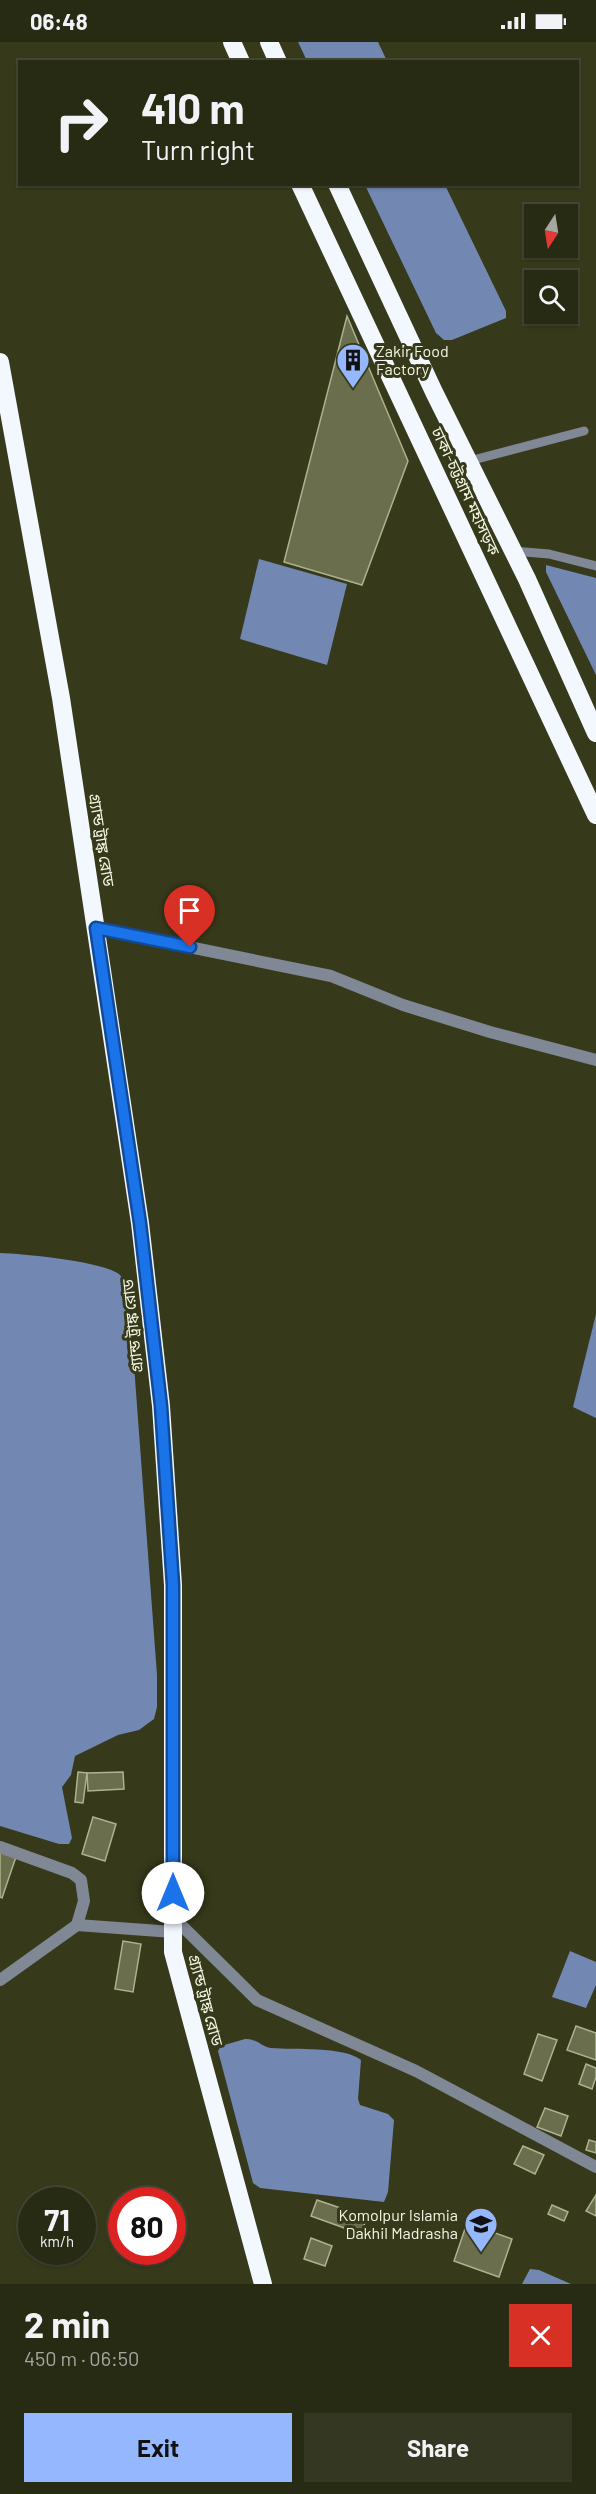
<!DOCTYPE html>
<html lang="en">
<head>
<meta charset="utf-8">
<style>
  :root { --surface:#282b14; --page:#343722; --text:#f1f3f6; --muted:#a5a7a0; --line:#444734; --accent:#94b7fd }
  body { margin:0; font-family:Barlow,"Noto Sans Bengali",sans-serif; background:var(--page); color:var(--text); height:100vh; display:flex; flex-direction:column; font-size:22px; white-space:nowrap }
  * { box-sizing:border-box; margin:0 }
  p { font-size:20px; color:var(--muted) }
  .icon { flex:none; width:33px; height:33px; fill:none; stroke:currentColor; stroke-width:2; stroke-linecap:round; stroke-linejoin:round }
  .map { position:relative; height:2242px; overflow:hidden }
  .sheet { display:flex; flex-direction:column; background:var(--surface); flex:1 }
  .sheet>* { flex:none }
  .hud { position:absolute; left:18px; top:18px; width:561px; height:126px; border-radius:0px; box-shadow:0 2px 4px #0004,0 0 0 2px var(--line); background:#282b14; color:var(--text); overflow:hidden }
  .needle { width:39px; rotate:192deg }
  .tools { position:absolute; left:524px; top:162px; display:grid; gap:12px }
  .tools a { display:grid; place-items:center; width:54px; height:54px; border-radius:0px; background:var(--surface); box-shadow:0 2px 4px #0004,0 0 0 2px var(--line); font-size:30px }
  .speed { position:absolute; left:18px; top:2145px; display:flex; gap:12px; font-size:30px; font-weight:700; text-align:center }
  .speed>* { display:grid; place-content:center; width:78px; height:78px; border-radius:50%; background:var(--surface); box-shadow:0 2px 4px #0004,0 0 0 2px var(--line); line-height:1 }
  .speed small { font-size:15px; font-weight:400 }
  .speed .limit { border:9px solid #d22; background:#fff; color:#111 }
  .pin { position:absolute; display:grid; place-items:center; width:51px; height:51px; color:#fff; margin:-62px -26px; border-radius:50% 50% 50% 0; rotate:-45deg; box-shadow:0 0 6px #0007 }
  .pin .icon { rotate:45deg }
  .me { position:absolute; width:66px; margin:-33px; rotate:0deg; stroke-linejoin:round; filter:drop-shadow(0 0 4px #0008) }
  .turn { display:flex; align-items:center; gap:21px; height:126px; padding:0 24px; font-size:27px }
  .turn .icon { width:78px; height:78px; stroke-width:2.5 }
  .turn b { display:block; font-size:42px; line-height:51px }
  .round { display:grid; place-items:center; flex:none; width:63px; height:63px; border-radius:0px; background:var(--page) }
  .headline { display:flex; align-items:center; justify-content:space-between; height:102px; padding:0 24px }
  h1 { font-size:36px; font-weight:700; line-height:45px }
  .action { display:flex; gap:12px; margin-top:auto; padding:12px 24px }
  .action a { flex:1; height:69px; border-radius:0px; background:var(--accent); color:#111; font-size:24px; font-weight:700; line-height:69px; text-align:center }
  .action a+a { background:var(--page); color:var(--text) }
  .status { display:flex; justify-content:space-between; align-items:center; height:42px; padding:0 30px; background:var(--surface); direction:ltr }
  .status svg { height:16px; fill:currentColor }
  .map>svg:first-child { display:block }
  .water { fill:#7287b1 }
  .building { fill:#6a6e4c; stroke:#adb28e; stroke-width:1.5 }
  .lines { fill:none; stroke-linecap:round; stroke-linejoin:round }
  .lane { stroke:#808795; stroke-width:9 }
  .street { stroke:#808795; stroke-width:12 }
  .highway { stroke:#f3f7fe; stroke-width:18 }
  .route-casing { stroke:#114b97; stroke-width:15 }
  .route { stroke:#1a73e8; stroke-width:10 }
  .labels { text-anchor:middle; stroke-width:6; stroke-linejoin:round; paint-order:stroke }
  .poi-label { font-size:16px; fill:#f3f6e3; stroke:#36391a; text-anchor:start }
  .street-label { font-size:16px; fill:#f3f6e3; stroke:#36391a }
</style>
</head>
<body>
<div class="status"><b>06:48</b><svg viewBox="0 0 49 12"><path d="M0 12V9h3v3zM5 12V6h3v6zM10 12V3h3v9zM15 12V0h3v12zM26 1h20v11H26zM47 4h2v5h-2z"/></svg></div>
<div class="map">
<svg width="596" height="2242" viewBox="0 0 596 2242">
  <rect width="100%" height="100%" fill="#36391a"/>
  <g class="water">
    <polygon points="298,0 378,0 387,19 307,19"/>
    <polygon points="365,143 445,143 506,269 506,276 452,298 444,298 436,291"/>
    <polygon points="259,517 347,542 327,623 240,597"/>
    <polygon points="546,523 596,536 596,633 546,530"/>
    <path d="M0,1211C25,1212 100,1219 119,1232C122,1235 125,1239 128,1242L157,1633V1665L154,1677L139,1688L118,1693L75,1714L71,1733L62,1745L72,1796L69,1802H59L0,1784Z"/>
    <polygon points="596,1272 596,1376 573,1365"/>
    <polygon points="570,1909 596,1920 596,1943 586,1966 552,1955"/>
    <path d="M245,1997C257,1996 261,2005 271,2006C295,2008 343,2004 361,2018L358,2057L360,2063L388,2072L394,2078L388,2150L384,2160L260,2146L253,2141L218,2009L221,2004Z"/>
    <polygon points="530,2227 539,2228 571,2242 522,2242"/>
  </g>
  <g class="building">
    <polygon points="347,274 408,419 362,543 284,520"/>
    <polygon points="78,1730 87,1731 83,1761 75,1760"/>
    <polygon points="123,1730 124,1747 88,1749 87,1731"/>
    <polygon points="93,1775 116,1782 105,1819 82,1812"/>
    <polygon points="0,1806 17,1812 2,1856 0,1855"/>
    <polygon points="123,1899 141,1902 133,1950 115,1947"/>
    <polygon points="576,1984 596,1991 596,2018 567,2008"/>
    <polygon points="538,1992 557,1998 542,2039 524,2032"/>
    <polygon points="586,2022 596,2026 596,2035 592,2047 579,2042"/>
    <polygon points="545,2066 568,2074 561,2094 537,2085"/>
    <polygon points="589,2098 596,2100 596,2111 586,2108"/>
    <polygon points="523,2104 544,2113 535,2132 514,2122"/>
    <polygon points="596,2153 596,2174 586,2169"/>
    <polygon points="317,2158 367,2175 361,2192 311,2174"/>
    <polygon points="552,2163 568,2170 564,2179 548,2172"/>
    <polygon points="467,2181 512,2197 499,2235 454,2219"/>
    <polygon points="311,2196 332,2204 325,2224 304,2217"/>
  </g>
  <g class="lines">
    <g class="lane">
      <polyline points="469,419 584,389"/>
      <polyline points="513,509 549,512 596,524"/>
    </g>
    <g class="street">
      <polyline points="96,886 331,934 403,963 490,990 596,1018"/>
      <polyline points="0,1805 72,1831 81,1838 84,1859 77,1883"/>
      <polyline points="173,1875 257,1958 416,2029 596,2125"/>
      <polyline points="0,1938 77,1883 173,1890"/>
    </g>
    <g class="highway">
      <polyline points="232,0 241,20"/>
      <polyline points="269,0 278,20"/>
      <polyline points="300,142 596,773"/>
      <polyline points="337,142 434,350 527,537 596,691"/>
      <polyline points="0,320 61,656 140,1181 161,1364 173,1543 173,1910 263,2242"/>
    </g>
  </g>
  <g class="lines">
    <defs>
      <polyline id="route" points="173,1851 173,1543 161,1364 140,1181 96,886 190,905"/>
    </defs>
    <use href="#route" class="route-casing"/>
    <use href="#route" class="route"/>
  </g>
  <defs>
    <symbol id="building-pin" viewBox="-11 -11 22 30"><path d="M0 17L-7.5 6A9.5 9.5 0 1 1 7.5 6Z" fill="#94b7fd" stroke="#36391a"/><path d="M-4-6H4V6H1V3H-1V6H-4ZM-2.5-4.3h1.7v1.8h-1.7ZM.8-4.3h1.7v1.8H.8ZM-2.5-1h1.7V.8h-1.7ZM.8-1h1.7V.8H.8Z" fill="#111"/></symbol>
    <symbol id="school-pin" viewBox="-11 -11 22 30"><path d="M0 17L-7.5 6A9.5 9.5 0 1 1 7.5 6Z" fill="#94b7fd" stroke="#36391a"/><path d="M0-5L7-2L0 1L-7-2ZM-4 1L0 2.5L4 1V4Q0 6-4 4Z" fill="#111"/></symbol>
  </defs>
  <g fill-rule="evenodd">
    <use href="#building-pin" x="334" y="299" width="38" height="52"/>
    <use href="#school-pin" x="462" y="2163" width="38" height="52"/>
  </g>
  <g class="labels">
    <g class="poi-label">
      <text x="376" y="315">Zakir Food<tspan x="376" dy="18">Factory</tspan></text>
      <text x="458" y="2179" text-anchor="end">Komolpur Islamia<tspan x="458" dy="18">Dakhil Madrasha</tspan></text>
    </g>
    <g class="street-label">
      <text transform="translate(466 449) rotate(65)" y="6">ঢাকা-চট্টগ্রাম মহাসড়ক</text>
      <text transform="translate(102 798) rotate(81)" y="6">গ্র্যান্ড ট্রাঙ্ক রোড</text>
      <text transform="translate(132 1284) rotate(-96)" y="6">গ্র্যান্ড ট্রাঙ্ক রোড</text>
      <text transform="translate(206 1958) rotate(75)" y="6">গ্র্যান্ড ট্রাঙ্ক রোড</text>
    </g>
  </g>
</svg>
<div class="tools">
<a><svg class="needle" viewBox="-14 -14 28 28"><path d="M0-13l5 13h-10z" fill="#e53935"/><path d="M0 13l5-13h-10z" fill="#a5a7a0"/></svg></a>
<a><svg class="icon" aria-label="search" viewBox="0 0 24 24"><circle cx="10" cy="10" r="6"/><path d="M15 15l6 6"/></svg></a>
</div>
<div class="speed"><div>71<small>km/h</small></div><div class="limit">80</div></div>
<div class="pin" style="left:190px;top:905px;background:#d93025"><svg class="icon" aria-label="arrive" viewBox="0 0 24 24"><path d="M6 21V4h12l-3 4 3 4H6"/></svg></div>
<svg class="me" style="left:173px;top:1851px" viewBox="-20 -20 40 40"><circle r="19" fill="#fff"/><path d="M0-13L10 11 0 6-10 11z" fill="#1a73e8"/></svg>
<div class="hud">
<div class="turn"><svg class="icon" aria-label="right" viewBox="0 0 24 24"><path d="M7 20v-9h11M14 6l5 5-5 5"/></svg><div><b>410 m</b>Turn right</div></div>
</div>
</div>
<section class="sheet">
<div class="headline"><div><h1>2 min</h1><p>450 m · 06:50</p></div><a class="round" style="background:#d93025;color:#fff"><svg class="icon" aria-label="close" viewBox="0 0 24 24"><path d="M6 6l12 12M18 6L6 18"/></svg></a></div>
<div class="action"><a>Exit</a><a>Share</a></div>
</section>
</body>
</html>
